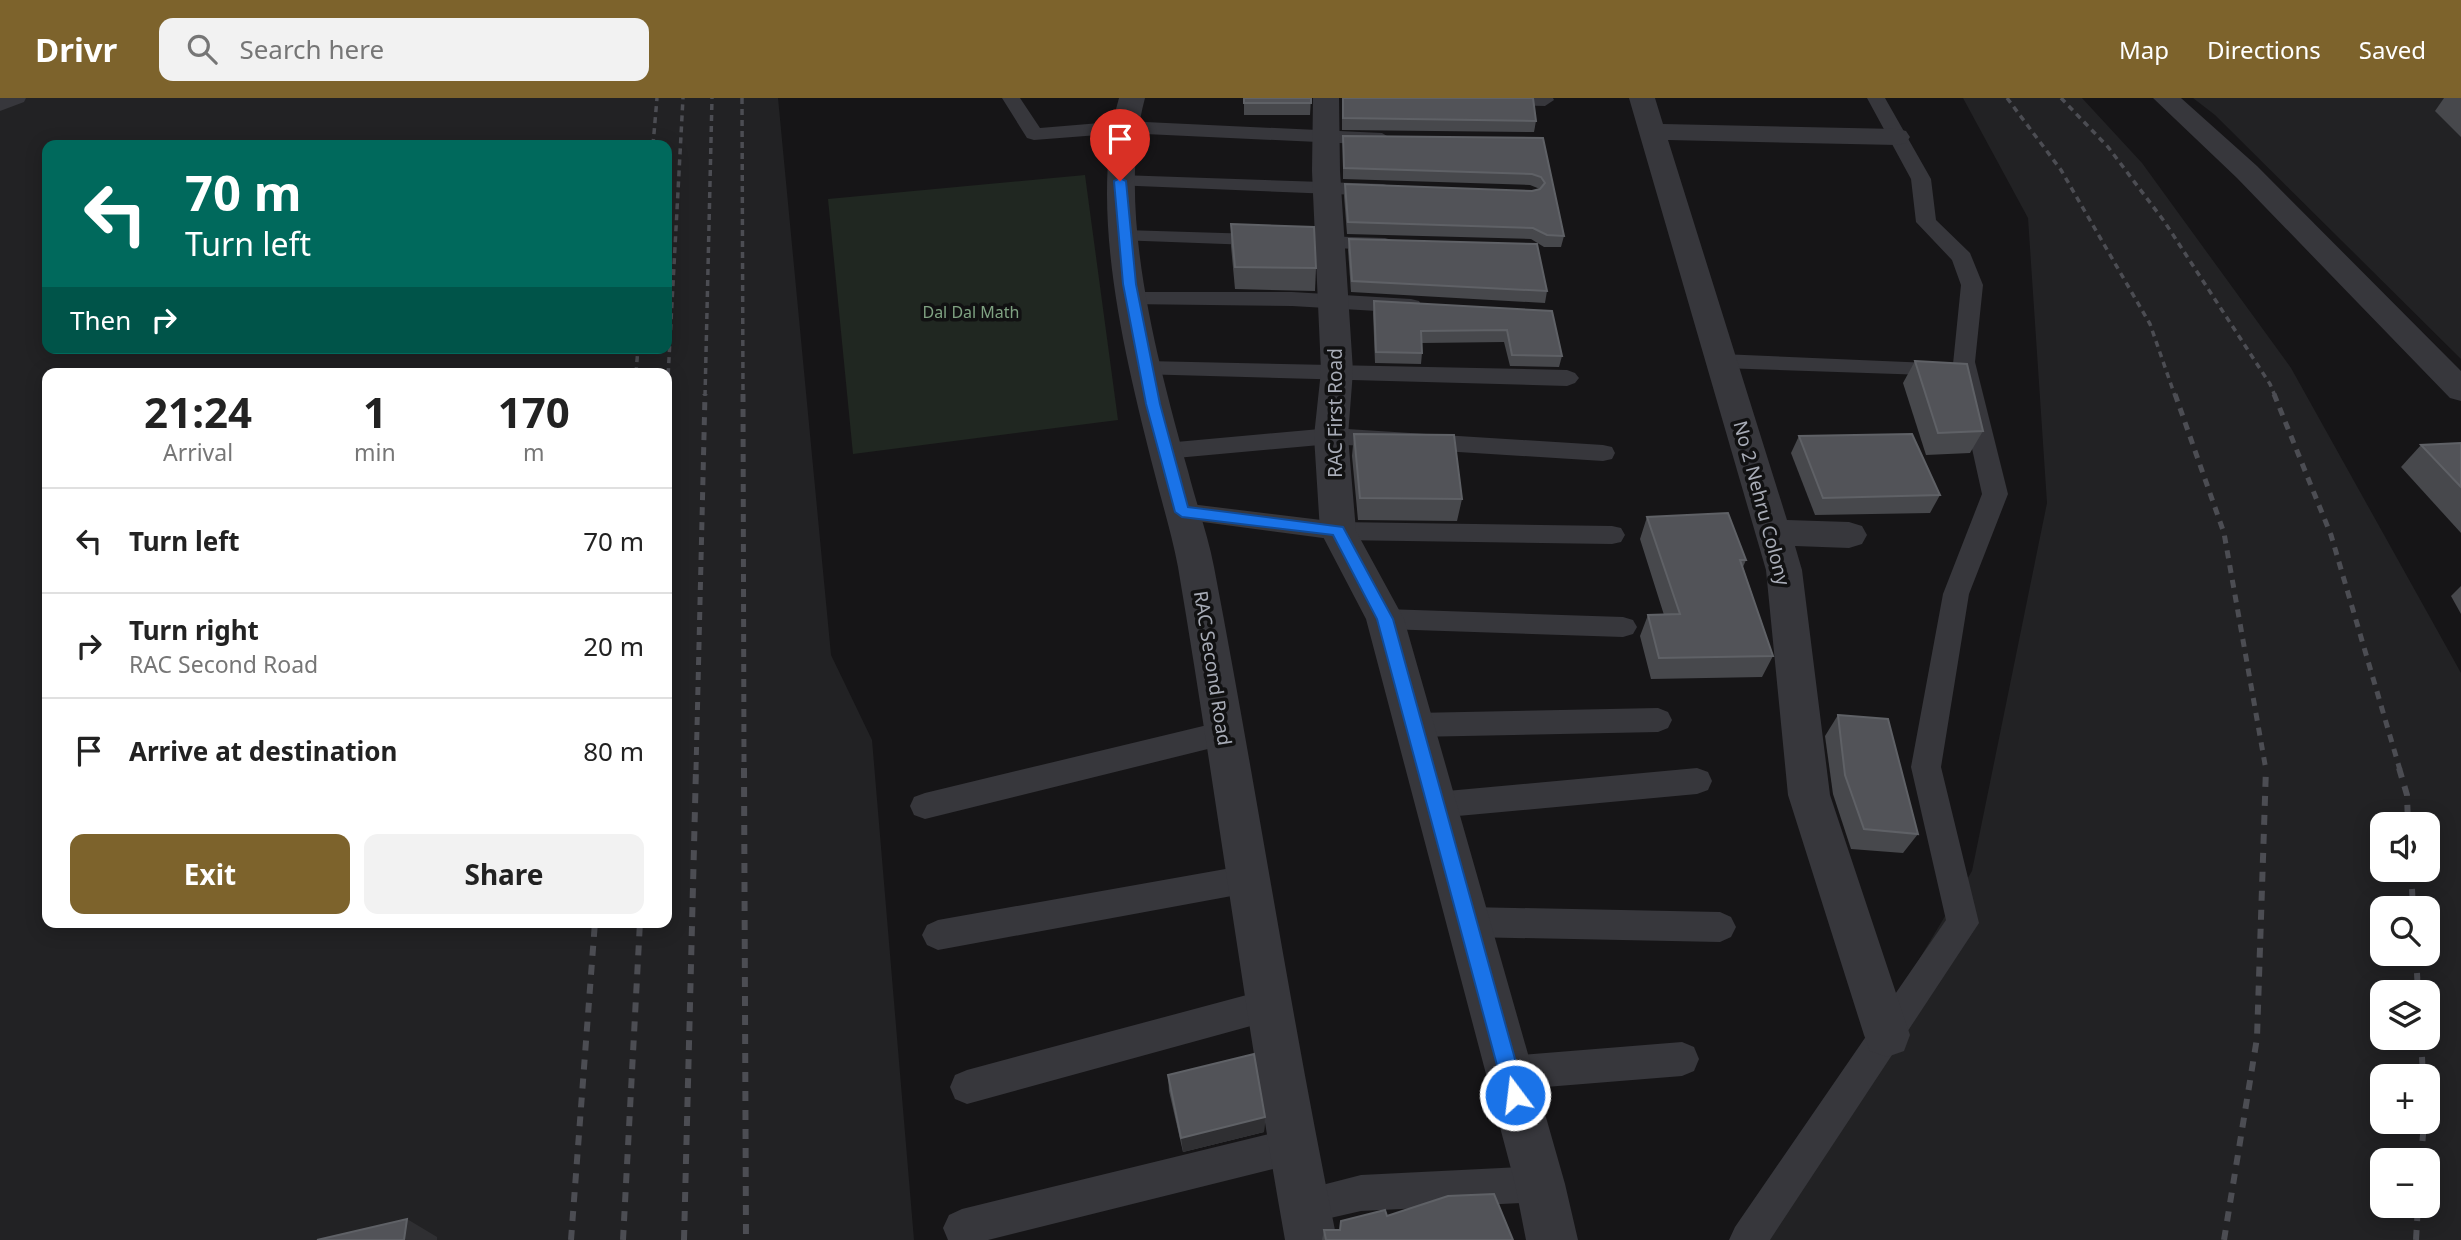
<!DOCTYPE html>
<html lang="en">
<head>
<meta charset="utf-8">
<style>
  :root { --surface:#fff; --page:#f2f2f2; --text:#222; --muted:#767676; --line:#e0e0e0; --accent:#7d632c }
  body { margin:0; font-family:"Noto Sans",sans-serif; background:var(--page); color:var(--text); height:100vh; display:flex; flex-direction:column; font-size:26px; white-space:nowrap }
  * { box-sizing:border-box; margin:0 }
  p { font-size:23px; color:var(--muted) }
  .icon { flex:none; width:38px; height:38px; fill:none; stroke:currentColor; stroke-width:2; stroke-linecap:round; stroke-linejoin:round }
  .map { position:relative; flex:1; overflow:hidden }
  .side { position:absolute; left:42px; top:270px; width:630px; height:560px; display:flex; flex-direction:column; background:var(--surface); border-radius:14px; box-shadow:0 4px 18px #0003 }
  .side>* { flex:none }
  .banner { position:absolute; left:42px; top:42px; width:630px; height:214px; border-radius:14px; box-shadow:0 4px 18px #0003; background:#00695c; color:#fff; overflow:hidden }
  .tools { position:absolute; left:2370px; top:714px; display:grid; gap:14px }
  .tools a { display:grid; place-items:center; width:70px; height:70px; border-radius:14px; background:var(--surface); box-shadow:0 4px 18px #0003; font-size:35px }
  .pin { position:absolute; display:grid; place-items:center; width:60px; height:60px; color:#fff; margin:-72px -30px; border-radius:50% 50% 50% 0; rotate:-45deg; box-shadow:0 0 7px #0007 }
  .pin .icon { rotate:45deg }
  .me { position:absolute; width:77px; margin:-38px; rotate:345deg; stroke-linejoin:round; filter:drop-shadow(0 0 5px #0008) }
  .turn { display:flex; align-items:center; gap:24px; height:147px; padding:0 28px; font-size:32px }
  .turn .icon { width:91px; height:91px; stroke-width:2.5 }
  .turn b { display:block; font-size:49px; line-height:60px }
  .then { display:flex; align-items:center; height:66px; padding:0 28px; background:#0003; gap:14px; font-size:26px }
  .eta { display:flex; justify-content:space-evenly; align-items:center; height:119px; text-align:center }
  .eta b { font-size:42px; font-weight:700; line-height:49px }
  .cta { display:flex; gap:14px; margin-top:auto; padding:14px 28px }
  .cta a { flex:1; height:80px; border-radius:14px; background:var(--accent); color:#fff; font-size:28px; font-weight:700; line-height:80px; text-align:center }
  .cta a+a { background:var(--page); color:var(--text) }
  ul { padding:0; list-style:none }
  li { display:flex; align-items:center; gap:21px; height:105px; padding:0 28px; border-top:2px solid var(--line) }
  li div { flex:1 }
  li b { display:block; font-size:26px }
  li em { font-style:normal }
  header { display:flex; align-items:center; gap:42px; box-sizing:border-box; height:98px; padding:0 35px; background:var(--accent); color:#fff }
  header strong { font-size:33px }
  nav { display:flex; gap:38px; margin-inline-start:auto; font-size:24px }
  .search { width:490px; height:63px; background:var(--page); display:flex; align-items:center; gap:18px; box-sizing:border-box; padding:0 24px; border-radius:14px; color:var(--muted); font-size:26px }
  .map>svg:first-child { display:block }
  .built { fill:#222224; fill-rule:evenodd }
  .green { fill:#202721 }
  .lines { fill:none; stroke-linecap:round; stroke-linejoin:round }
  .lane { fill:#37373c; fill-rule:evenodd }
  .street { fill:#37373c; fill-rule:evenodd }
  .rail-far2 { stroke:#4c4d53; stroke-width:3.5; stroke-dasharray:6 5; stroke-linecap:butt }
  .rail-far1 { stroke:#4c4d53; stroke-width:5; stroke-dasharray:8 7; stroke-linecap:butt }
  .rail { stroke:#4c4d53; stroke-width:6; stroke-dasharray:10 9; stroke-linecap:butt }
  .wall { fill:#47484c }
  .shaded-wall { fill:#2f2f32 }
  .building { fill:#525358; stroke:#5f6166; stroke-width:2 }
  .route { fill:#1a73e8; stroke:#114b97; stroke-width:2 }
  .labels { text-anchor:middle; stroke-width:7; stroke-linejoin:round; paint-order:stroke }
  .far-park-label { font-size:16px; fill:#7fa282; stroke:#111112 }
  .street-label { font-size:19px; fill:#a8acb7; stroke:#111112 }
</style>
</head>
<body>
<header>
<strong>Drivr</strong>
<div class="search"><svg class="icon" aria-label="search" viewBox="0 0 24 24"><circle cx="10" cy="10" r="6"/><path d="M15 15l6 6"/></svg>Search here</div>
<nav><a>Map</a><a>Directions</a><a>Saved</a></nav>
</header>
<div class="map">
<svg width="2461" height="1142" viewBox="0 0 2461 1142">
  <rect width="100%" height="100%" fill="#161517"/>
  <g class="built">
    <path d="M0,0H778L831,557L872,642L914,1142H0ZM47,47H667V250H47ZM47,275H667V824H47Z"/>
    <path d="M1963,0H2082L2142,65L2291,270L2461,575V1142H1736L1788,1081L1972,773L2047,405L2028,120ZM2382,726H2427V772H2382ZM2382,810H2427V856H2382ZM2382,894H2427V940H2382ZM2382,978H2427V1024H2382ZM2382,1062H2427V1108H2382Z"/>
    <polygon points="2193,0 2461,0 2461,261 2215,17"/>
  </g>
  <polygon class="green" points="1085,77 1118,322 853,356 828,101"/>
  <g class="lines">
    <g class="lane">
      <polygon points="0,0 26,0 24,4 0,13"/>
      <polygon points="1002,0 1020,0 1040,30 1124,23 1382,35 1392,41 1382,47 1124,35 1034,42 1027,40"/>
      <polygon points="1433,0 1553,0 1554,2 1545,8 1442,6"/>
      <polygon points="1867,0 1885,0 1931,81 1936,122 1970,155 1983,187 1975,264 2008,396 1969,496 1941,669 1979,825 1770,1142 1729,1142 1735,1129 1946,822 1911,669 1943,496 1982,396 1956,278 1721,270 1713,268 1710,263 1713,258 1721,256 1953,266 1961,187 1952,162 1916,124 1911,81"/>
      <polygon points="1120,77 1383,86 1390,88 1393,92 1390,96 1383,98 1113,87 1110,83 1113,79"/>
      <polygon points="1124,132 1385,140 1392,142 1396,146 1392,150 1385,152 1117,142 1114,138 1117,134"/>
      <polygon points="1133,194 1292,194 1411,201 1419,203 1422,208 1419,213 1411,215 1292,208 1125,206 1122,201 1125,196"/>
      <polygon points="1146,263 1567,272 1575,275 1579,280 1575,285 1567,288 1138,276 1134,271 1138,266"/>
      <polygon points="1331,330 1603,347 1612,349 1615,355 1612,361 1603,363 1331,346 1165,361 1156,359 1153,353 1156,347 1165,345"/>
      <polygon points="1182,405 1338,424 1612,428 1621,430 1625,437 1621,444 1612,446 1338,442 1173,420 1169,414 1173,408"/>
      <polygon points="1385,511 1623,519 1633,522 1637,529 1633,536 1623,539 1385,531 1375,528 1371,521 1375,514"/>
      <polygon points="1658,610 1668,614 1672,622 1668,630 1658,634 1414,639 1404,635 1400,627 1404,619 1414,615"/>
      <polygon points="1224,623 1234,627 1239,635 1234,643 1224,647 925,721 914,717 910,708 914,699 925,695"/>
      <polygon points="1697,670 1708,674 1712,683 1708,692 1697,696 1436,720 1425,716 1421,707 1425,698 1436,694"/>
      <polygon points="1248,767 1259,771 1264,781 1259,791 1248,795 938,852 927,847 922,837 927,827 938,822"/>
      <polygon points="1468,809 1720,814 1731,819 1736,829 1731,839 1720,844 1468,839 1457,834 1452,824 1457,814"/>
      <polygon points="1269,891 1281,896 1286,907 1281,918 1269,923 967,1006 955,1001 950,989 955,977 967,972"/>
      <polygon points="1682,944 1694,949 1699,961 1694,973 1682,978 1509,992 1497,987 1492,975 1497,963 1509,958"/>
      <polygon points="1293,1030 1306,1035 1311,1048 1306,1061 1293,1066 988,1142 948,1142 943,1130 949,1117 962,1111"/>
      <polygon points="1540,1068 1553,1073 1558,1086 1553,1099 1540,1104 1361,1113 1304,1126 1291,1121 1286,1108 1291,1095 1361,1077"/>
    </g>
    <g class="street">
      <path d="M1119,0H1145C1115,111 1158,264 1188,373C1196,405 1208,437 1214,469C1257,693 1291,919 1337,1142H1285C1245,918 1216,693 1178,469C1172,437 1162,405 1154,373C1126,263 1087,110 1119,0Z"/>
      <polygon points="1313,0 1339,0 1340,73 1353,273 1348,338 1356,433 1404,521 1565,1086 1578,1142 1526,1142 1515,1086 1366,521 1320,433 1314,338 1321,273 1312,73"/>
      <polygon points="1629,0 1655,0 1663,26 1897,31 1906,33 1910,39 1906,45 1897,47 1668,42 1787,422 1849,424 1862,428 1867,437 1862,446 1849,450 1795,448 1802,472 1830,697 1910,937 1904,953 1887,959 1870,953 1864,937 1788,697 1766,472"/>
      <polygon points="2153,0 2181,0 2257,68 2461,273 2461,303 2450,300 2237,80"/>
    </g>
    <g class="rail-far2">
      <polyline points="742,0 743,298"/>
      <polyline points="2007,0 2061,72 2150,226 2175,298"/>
      <polyline points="2061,0 2108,49 2164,123 2270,286 2275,298"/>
      <polyline points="653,47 657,0"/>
      <polyline points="636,275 638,250"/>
      <polyline points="667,298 683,0"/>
      <polyline points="705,298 712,0"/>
    </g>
    <g class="rail-far1">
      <polyline points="743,296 744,672"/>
      <polyline points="2175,296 2224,435 2266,672"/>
      <polyline points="2274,296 2331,437 2400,672"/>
      <polyline points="667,307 668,296"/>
      <polyline points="696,672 705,296"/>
    </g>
    <g class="rail">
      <polyline points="744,670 746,1142"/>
      <polyline points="2399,670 2407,697 2408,726"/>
      <polyline points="2411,772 2413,810"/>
      <polyline points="2416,856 2418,894"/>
      <polyline points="2421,940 2423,978"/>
      <polyline points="2421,1062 2424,1024"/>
      <polyline points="571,1142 595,824"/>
      <polyline points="623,1142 640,824"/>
      <polyline points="684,1142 696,670"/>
      <polyline points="2224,1142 2257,940 2266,670"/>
      <polyline points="2416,1142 2418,1108"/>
    </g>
  </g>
  <g class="wall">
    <polygon points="1244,0 1311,0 1310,17 1244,17"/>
    <polygon points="1342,0 1533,0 1536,23 1534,34 1342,32"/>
    <polygon points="2444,0 2461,0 2461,39 2435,13"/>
    <polygon points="1343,38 1543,40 1564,138 1561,149 1544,149 1531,141 1347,136 1344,98 1345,86 1532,93 1540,91 1530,87 1343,81"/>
    <polygon points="1231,126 1316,170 1315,193 1235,191 1231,148"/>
    <polygon points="1349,141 1547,193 1545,205 1351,194 1348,152"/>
    <polygon points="1374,203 1552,213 1562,258 1559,269 1510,268 1504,244 1422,245 1422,255 1421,266 1375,265 1373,215"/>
    <polygon points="1915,263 1983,333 1970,355 1926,357 1903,285"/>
    <polygon points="1354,336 1462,401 1457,423 1358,422 1352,358"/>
    <polygon points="1799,338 1940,397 1930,415 1815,417 1791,355"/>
    <polygon points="2461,345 2461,435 2401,369 2421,347"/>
    <polygon points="1647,419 1746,462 1743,469 1773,558 1762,579 1651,581 1640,538 1648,517 1664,517 1640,441"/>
    <polygon points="2461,488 2461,516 2451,498"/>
    <polygon points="1838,617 1918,736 1903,755 1851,751 1833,696 1825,638"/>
    <polygon points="1168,977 1265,1019 1264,1034 1183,1054 1169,993"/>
    <polygon points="1387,1118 1513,1142 1322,1142 1324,1132 1339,1132"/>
  </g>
  <g class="shaded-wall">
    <polygon points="1265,1019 1264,1034 1183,1054 1181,1040"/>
    <polygon points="407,1121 437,1139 437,1142 404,1142"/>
  </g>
  <g class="building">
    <rect x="1244" y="0" width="67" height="5"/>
    <polygon points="1343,0 1533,0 1536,23 1343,20"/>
    <polygon points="1343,38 1543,40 1564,138 1547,137 1533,130 1348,124 1345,86 1532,93 1540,91 1545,85 1541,79 1532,76 1344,70"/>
    <polygon points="1231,126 1314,129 1316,170 1235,169"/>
    <polygon points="1349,141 1537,146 1547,193 1352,183"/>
    <polygon points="1374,203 1552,213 1562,258 1512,257 1507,232 1421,233 1422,255 1376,254"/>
    <polygon points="1915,263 1967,266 1983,333 1938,335"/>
    <polygon points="1354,336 1454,337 1462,401 1360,400"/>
    <polygon points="1912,336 1940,397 1823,400 1799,338"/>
    <polygon points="2461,345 2461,389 2421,347"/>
    <polygon points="1728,415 1746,462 1740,462 1773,558 1659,560 1648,517 1680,516 1647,419"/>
    <polygon points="1838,617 1888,621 1918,736 1864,731 1845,677"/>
    <polygon points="1254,956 1265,1019 1181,1040 1168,977"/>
    <polygon points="1494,1096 1513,1142 1326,1142 1324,1132 1340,1132 1341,1123 1385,1112 1387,1118 1448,1098"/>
    <polygon points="407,1121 404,1142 317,1142"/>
  </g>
  <polygon class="route" points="1120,80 1126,83 1136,186 1160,306 1188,409 1343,429 1393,521 1525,997 1522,1004 1515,1007 1508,1004 1505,997 1377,521 1333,437 1182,419 1175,414 1146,306 1123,186 1114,83"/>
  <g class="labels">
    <g class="far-park-label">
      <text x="971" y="220">Dal Dal Math</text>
    </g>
    <g class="street-label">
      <text transform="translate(1335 315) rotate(-90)" y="7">RAC First Road</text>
      <text transform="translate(1762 405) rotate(75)" y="7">No 2 Nehru Colony</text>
      <text transform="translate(1213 570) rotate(81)" y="7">RAC Second Road</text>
    </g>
  </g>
</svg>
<div class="tools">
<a><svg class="icon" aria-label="sound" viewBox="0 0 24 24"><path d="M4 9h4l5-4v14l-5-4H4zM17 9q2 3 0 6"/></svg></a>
<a><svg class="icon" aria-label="search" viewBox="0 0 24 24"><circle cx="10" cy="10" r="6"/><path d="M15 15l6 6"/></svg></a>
<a><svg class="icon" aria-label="layers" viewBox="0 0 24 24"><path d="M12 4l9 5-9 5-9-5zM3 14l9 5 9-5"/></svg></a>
<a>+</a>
<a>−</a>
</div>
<div class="pin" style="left:1120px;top:83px;background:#d93025"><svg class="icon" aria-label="arrive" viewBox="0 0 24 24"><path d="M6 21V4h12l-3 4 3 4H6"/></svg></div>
<svg class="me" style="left:1515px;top:997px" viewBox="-20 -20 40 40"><circle r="17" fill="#1a73e8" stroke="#fff" stroke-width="3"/><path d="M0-11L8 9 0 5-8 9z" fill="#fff"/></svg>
<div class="banner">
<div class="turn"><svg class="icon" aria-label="left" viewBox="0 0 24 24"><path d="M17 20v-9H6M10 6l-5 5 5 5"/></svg><div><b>70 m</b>Turn left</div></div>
<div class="then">Then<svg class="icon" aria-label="right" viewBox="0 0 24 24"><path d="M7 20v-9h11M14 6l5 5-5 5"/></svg></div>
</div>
<section class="side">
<div class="eta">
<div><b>21:24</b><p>Arrival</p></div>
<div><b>1</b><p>min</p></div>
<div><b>170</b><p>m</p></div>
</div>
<ul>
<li><svg class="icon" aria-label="left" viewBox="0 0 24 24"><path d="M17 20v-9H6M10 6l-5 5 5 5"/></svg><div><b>Turn left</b></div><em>70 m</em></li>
<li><svg class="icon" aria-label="right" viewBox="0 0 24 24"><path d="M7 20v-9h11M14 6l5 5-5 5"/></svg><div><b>Turn right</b><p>RAC Second Road</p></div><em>20 m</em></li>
<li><svg class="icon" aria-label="arrive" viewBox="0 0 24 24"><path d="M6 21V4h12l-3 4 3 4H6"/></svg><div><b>Arrive at destination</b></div><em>80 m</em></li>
</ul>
<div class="cta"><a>Exit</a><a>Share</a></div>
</section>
</div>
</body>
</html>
